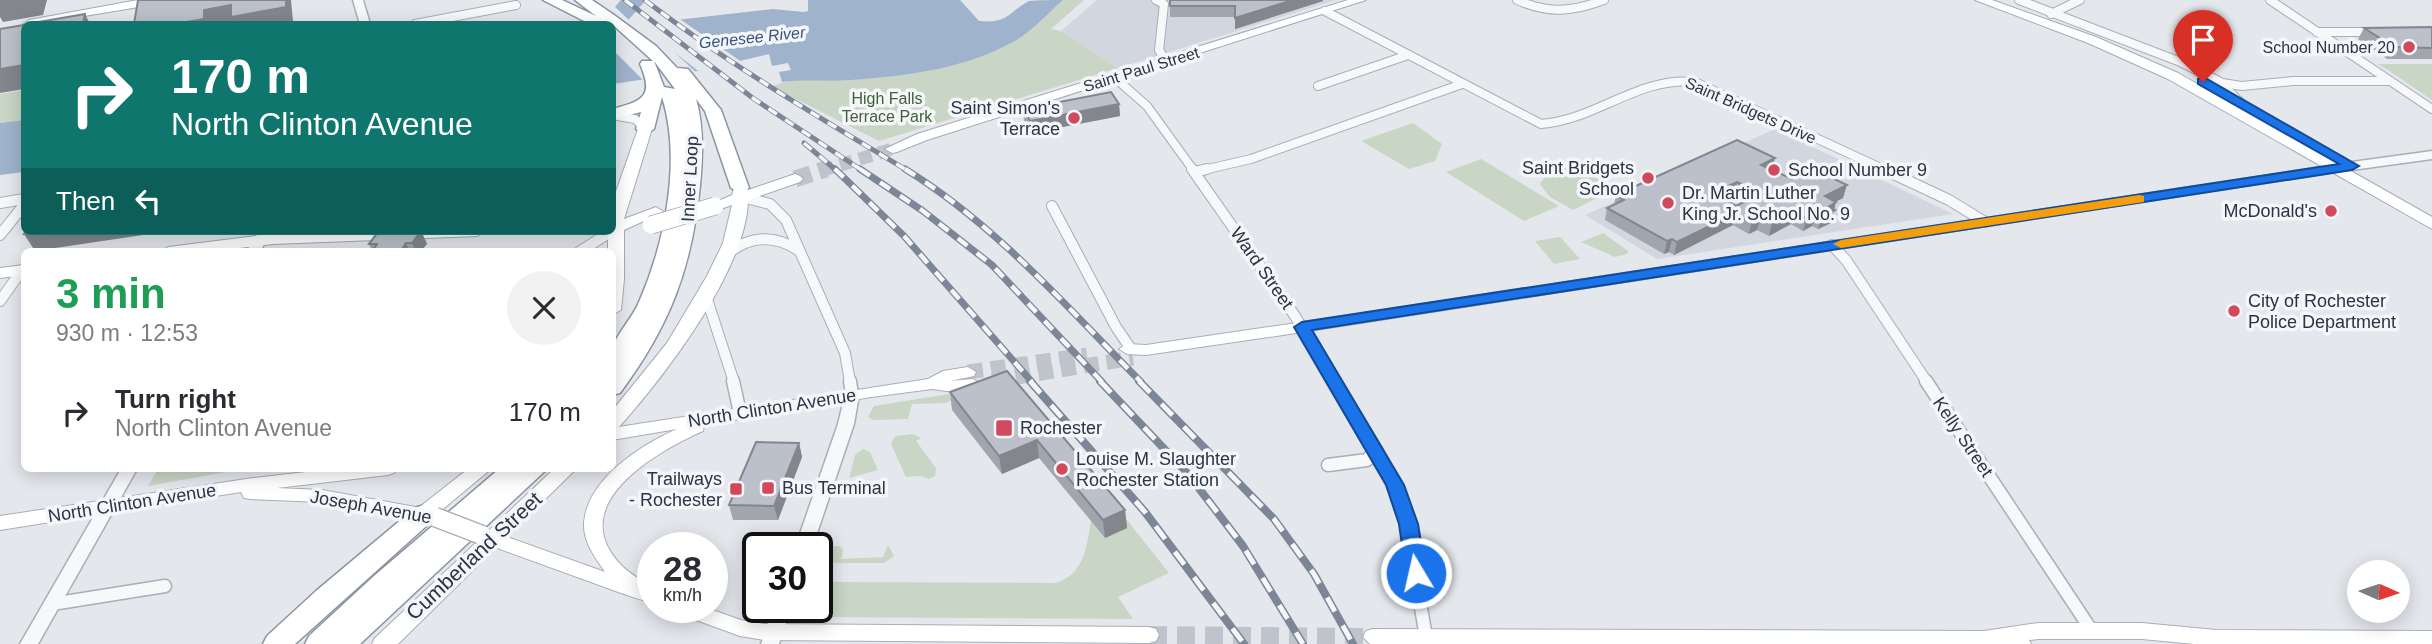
<!DOCTYPE html>
<html lang="en">
<head>
<meta charset="utf-8">
<style>
  :root { --surface:#fff; --page:#f2f2f3; --text:#2b2b33; --muted:#7c7c81 }
  body { margin:0; font-family:Helvetica,sans-serif; background:var(--page); color:var(--text); height:100vh; display:flex; flex-direction:column; font-size:26px; white-space:nowrap }
  * { box-sizing:border-box; margin:0 }
  p { font-size:23px; color:var(--muted) }
  .icon { flex:none; width:38px; height:38px; fill:none; stroke:currentColor; stroke-width:2; stroke-linecap:round; stroke-linejoin:round }
  .map { position:relative; flex:1; overflow:hidden }
  .sheet { position:absolute; left:21px; top:248px; width:595px; height:224px; display:flex; flex-direction:column; background:var(--surface); border-radius:10px; box-shadow:0 4px 18px #0003 }
  .sheet>* { flex:none }
  .hud { position:absolute; left:21px; top:21px; width:595px; height:214px; border-radius:10px; box-shadow:0 4px 18px #0003; background:#0f766e; color:#fff; overflow:hidden }
  .needle { width:46px; rotate:93deg }
  .tools { position:absolute; left:2347px; top:560px; display:grid; gap:14px }
  .tools a { display:grid; place-items:center; width:63px; height:63px; border-radius:50%; background:var(--surface); box-shadow:0 4px 18px #0003; font-size:35px }
  .speed { position:absolute; left:637px; top:532px; display:flex; gap:14px; font-size:35px; font-weight:700; text-align:center }
  .speed>* { display:grid; place-content:center; width:91px; height:91px; border-radius:50%; background:var(--surface); box-shadow:0 4px 18px #0003; line-height:1 }
  .speed small { font-size:18px; font-weight:400 }
  .speed .limit { border:4px solid #111; border-radius:10px; background:#fff; color:#111 }
  .pin { position:absolute; display:grid; place-items:center; width:60px; height:60px; color:#fff; margin:-72px -30px; border-radius:50% 50% 50% 0; rotate:-45deg; box-shadow:0 0 7px #0007 }
  .pin .icon { rotate:45deg }
  .me { position:absolute; width:77px; margin:-38px; rotate:351deg; stroke-linejoin:round; filter:drop-shadow(0 0 5px #0008) }
  .turn { display:flex; align-items:center; gap:24px; height:147px; padding:0 35px; font-size:32px }
  .turn .icon { width:91px; height:91px; stroke-width:2.5 }
  .turn b { display:block; font-size:49px; line-height:60px }
  .then { display:flex; align-items:center; height:66px; padding:0 35px; background:#0003; gap:14px; font-size:26px }
  .round { display:grid; place-items:center; flex:none; width:74px; height:74px; border-radius:37px; background:var(--page) }
  .overview { display:flex; align-items:center; justify-content:space-between; height:119px; padding:0 35px }
  h1 { font-size:42px; font-weight:700; line-height:52px; color:#1e9e55 }
  ul { padding:0; list-style:none }
  li { display:flex; align-items:center; gap:21px; height:91px; padding:0 35px }
  li div { flex:1 }
  li b { display:block; font-size:26px }
  li em { font-style:normal }
  .map>svg:first-child { display:block }
  .built { fill:#d2d6de }
  .green { fill:#c9d6c5 }
  .water { fill:#9fb4cc }
  .pier { fill:#e4e7ec }
  .lines { fill:none; stroke-linecap:round; stroke-linejoin:round }
  .secondary-tunnel-far1 { stroke:#bfc3cb; stroke-width:15; stroke-dasharray:15 8; stroke-linecap:butt }
  .secondary-tunnel { stroke:#bfc3cb; stroke-width:18; stroke-dasharray:18 10; stroke-linecap:butt }
  .primary-tunnel-far1 { stroke:#bfc3cb; stroke-width:13; stroke-dasharray:13 7; stroke-linecap:butt }
  .primary-tunnel { stroke:#bfc3cb; stroke-width:17; stroke-dasharray:17 8; stroke-linecap:butt }
  .minor-far2-casing { stroke:#a9aeb7; stroke-width:10 }
  .minor-far1-casing { stroke:#a9aeb7; stroke-width:12 }
  .minor-casing { stroke:#a9aeb7; stroke-width:15 }
  .tertiary-casing { stroke:#a9aeb7; stroke-width:3 }
  .secondary-casing { stroke:#a9aeb7; stroke-width:2 }
  .primary-casing { stroke:#a3abb8; stroke-width:2 }
  .motorway-casing { stroke:#8b94a3; stroke-width:3 }
  .minor-far2 { stroke:#f7f8fa; stroke-width:8 }
  .minor-far1 { stroke:#f7f8fa; stroke-width:10 }
  .minor { stroke:#f7f8fa; stroke-width:12 }
  .tertiary { fill:#f7f8fa; fill-rule:evenodd }
  .secondary { fill:#fff; fill-rule:evenodd }
  .primary { fill:#fff; fill-rule:evenodd }
  .motorway { fill:#fff; fill-rule:evenodd }
  .rail-far2-casing { stroke:#7d8696; stroke-width:5 }
  .rail-far1-casing { stroke:#7d8696; stroke-width:7 }
  .rail-casing { stroke:#7d8696; stroke-width:8 }
  .rail-far2 { stroke:#f4f6f9; stroke-width:3.5; stroke-dasharray:10; stroke-linecap:butt }
  .rail-far1 { stroke:#f4f6f9; stroke-width:4.5; stroke-dasharray:12; stroke-linecap:butt }
  .rail { stroke:#f4f6f9; stroke-width:5; stroke-dasharray:16; stroke-linecap:butt }
  .secondary-bridge-casing { stroke:#a9aeb7; stroke-width:21; stroke-linecap:butt }
  .primary-bridge-casing { stroke:#a3abb8; stroke-width:19; stroke-linecap:butt }
  .secondary-bridge { stroke:#fff; stroke-width:18 }
  .primary-bridge { stroke:#fff; stroke-width:17 }
  .wall { fill:#a1a5ae; fill-rule:evenodd }
  .shaded-wall { fill:#83868d }
  .building { fill:#bbc0ca; stroke:#83868d; stroke-width:2; fill-rule:evenodd }
  .route { fill:#1a73e8; stroke:#114b97; stroke-width:2 }
  .slow { fill:#f59e0b }
  .poi-dot { fill:#d1495b; stroke:#f4f6f9; stroke-width:2.5 }
  .labels { text-anchor:middle; stroke-width:7; stroke-linejoin:round; paint-order:stroke }
  .far-water-label { font-size:16px; font-style:italic; fill:#34527a; stroke:#f4f6f9 }
  .far-poi-label { font-size:16px; fill:#2b3445; stroke:#f4f6f9; text-anchor:end }
  .far-street-label { font-size:16px; fill:#2b3445; stroke:#f4f6f9 }
  .far-park-label { font-size:16px; fill:#3f6138; stroke:#f4f6f9 }
  .poi-label { font-size:18px; fill:#2b3445; stroke:#f4f6f9; text-anchor:start }
  .street-label { font-size:18px; fill:#2b3445; stroke:#f4f6f9 }
  .near-street-label { font-size:21px; fill:#2b3445; stroke:#f4f6f9 }
</style>
</head>
<body>
<div class="map">
<svg width="2432" height="644" viewBox="0 0 2432 644">
  <rect width="100%" height="100%" fill="#e4e7ec"/>
  <g class="built">
    <polygon points="1097,0 1336,0 1118,68 1061,31"/>
    <polygon points="1775,129 1953,214 1657,259 1585,215"/>
  </g>
  <g class="green">
    <path d="M1063,0H1084L1051,29L1061,31L1118,68L879,141L772,87C797,74 824,82 851,80C907,76 963,69 1013,42C1032,32 1047,14 1063,0Z"/>
    <polygon points="2378,64 2432,64 2432,100 2385,68"/>
    <polygon points="24,90 24,120 0,123 0,94"/>
    <polygon points="1413,123 1442,144 1435,161 1409,169 1361,141"/>
    <polygon points="1481,159 1559,206 1524,221 1446,172"/>
    <polygon points="1569,163 1616,189 1573,210 1550,197 1540,184 1549,171"/>
    <polygon points="1603,233 1628,251 1627,254 1615,257 1581,242"/>
    <polygon points="1560,237 1580,259 1554,264 1535,241"/>
    <polygon points="955,393 958,398 945,403 912,404 908,419 874,420 868,417 874,406"/>
    <polygon points="913,434 921,438 916,441 936,468 935,476 929,479 920,476 906,477 891,444 895,436"/>
    <polygon points="863,449 870,452 878,470 849,478 855,455"/>
    <polygon points="158,469 243,469 148,486"/>
    <path d="M1123,515L1169,573L1118,597L1133,619L810,617L804,611L805,607H817V585L826,582L1056,583C1085,573 1086,548 1091,521L1105,538Z"/>
    <polygon points="888,545 894,556 884,563 836,563 826,560 823,555 827,546 839,546 843,550 841,559 883,557"/>
  </g>
  <g class="water">
    <path d="M621,0H646L623,26L773,9L804,12L808,11V0H960L979,21C1009,24 1008,12 1029,1C1038,0 1054,0 1063,0C1047,14 1032,32 1013,42C964,69 907,76 852,80C828,82 805,79 782,82L779,72L791,70L788,63L772,66L769,54L693,72L613,84L612,24H600Z"/>
    <polygon points="24,120 24,172 0,175 0,123"/>
  </g>
  <polygon class="pier" points="613,5 631,22 677,17 746,65 702,74 674,52 698,74 645,82 613,50 612,24 596,24"/>
  <g class="lines">
    <g class="secondary-tunnel-far1">
      <polyline points="968,372 1087,355"/>
      <polyline points="993,381 1133,358"/>
    </g>
    <polyline class="secondary-tunnel" points="1149,635 1373,637"/>
    <polyline class="primary-tunnel-far1" points="821,171 892,149"/>
    <polyline class="primary-tunnel" points="795,179 826,169"/>
    <defs>
      <g id="minor-far2">
        <polyline points="1156,0 1164,4 1159,50 1166,61"/>
        <path d="M1517,0C1549,14 1571,12 1604,0"/>
        <polyline points="2019,0 2178,61 2219,81 2241,103"/>
        <polyline points="2270,0 2432,109"/>
        <path d="M1325,11L1541,124C1596,120 1639,76 1695,82L1887,171"/>
        <polyline points="2051,14 2080,0"/>
        <polyline points="415,24 516,5"/>
        <polyline points="2317,32 2374,32"/>
        <polyline points="1114,77 1147,106 1194,171"/>
        <polyline points="2222,83 2242,86 2293,81 2390,81"/>
        <polyline points="1318,86 1408,55"/>
        <polyline points="612,115 635,119 645,129"/>
        <polyline points="1199,171 1251,159 1462,84"/>
      </g>
      <g id="minor-far1">
        <polyline points="1192,169 1295,316 1335,382"/>
        <polyline points="1883,169 1949,200 1985,222"/>
        <polyline points="1195,172 1207,169"/>
        <polyline points="742,197 770,204 786,220 845,353 850,382"/>
        <polyline points="0,203 24,199"/>
        <polyline points="1052,206 1116,327 1131,349"/>
        <polyline points="0,235 24,205"/>
        <polyline points="1832,245 1846,260 1927,382"/>
        <polyline points="579,252 612,231"/>
        <path d="M727,254C749,236 774,234 798,250"/>
        <polyline points="705,293 734,382"/>
        <polyline points="0,301 22,270"/>
      </g>
      <g id="minor">
        <polyline points="733,381 740,413"/>
        <polyline points="850,381 852,395"/>
        <polyline points="1334,381 1376,450 1403,503 1426,637"/>
        <polyline points="1926,381 2092,631"/>
        <polyline points="1328,465 1367,460 1376,450"/>
        <polyline points="52,604 165,586"/>
      </g>
      <g id="tertiary">
        <polygon points="353,0 363,0 370,24 360,24"/>
        <polygon points="2432,151 2432,159 2352,170 2346,166 2352,162"/>
        <polygon points="259,231 271,231 260,252 246,252"/>
        <polygon points="852,390 859,395 854,424 812,548 795,548 838,424 845,395"/>
        <polygon points="121,469 137,469 38,644 20,644"/>
        <polygon points="774,607 792,607 779,644 761,644"/>
      </g>
      <g id="secondary">
        <polygon points="2352,162 2357,163 2357,169 1283,335 1146,355 1127,354 1119,349 1127,344 1146,345 1283,325"/>
        <path d="M968,367L976,372L974,376L950,381L973,379L981,384L979,388L954,392L932,389L871,397L704,425L703,431C656,452 562,505 622,566C630,574 643,581 653,588V601C647,603 628,595 621,593L475,540L472,535L475,530L482,528L605,572C595,557 583,542 584,523C587,479 641,445 677,429L612,440V428L928,379L943,371Z"/>
        <polygon points="332,469 397,469 394,473 388,475 277,488 322,490 432,510 439,512 441,517 439,522 432,524 322,502 250,499 244,498 241,492 0,530 0,516 253,478"/>
        <polygon points="671,607 704,607 741,620 764,624 1149,627 1156,629 1159,635 1156,641 1149,643 764,640 740,636 674,612"/>
        <polygon points="2038,623 2142,623 2216,630 2432,631 2432,644 2194,644 2142,639 2038,639 2029,640 2031,644 1370,644 1363,637 1366,631 1373,629 1984,631"/>
      </g>
      <g id="primary">
        <polygon points="138,0 163,0 157,4 24,26 23,24 29,20"/>
        <polygon points="1348,0 1366,0 927,140 897,152 892,153 885,149 917,134"/>
        <polygon points="1975,0 1992,0 2096,37 2178,73 2432,217 2432,229 2168,79 2088,43"/>
        <polygon points="645,125 652,129 624,219 656,207 664,212 624,230 624,279 621,310 612,315 612,252 608,252 608,231 612,231 612,203 638,129"/>
        <path d="M795,174L800,176L803,179L800,182L748,200C747,269 664,377 619,427L612,429V411L667,343L707,276L723,243L732,205L715,211L710,209L707,206L732,195L735,185H745L748,190Z"/>
        <polygon points="354,231 485,231 477,236 273,244 207,252 160,252 168,247 273,234"/>
        <polygon points="24,265 24,275 0,278 0,268"/>
        <polygon points="468,469 491,469 431,519 417,519 414,514 417,509"/>
        <polygon points="554,469 576,469 398,644 372,644 375,638"/>
      </g>
      <g id="motorway">
        <path d="M543,0H562L596,16L575,0H592L614,15L656,46L677,68L688,69L721,110L749,188L740,193L731,188L705,111L696,99C704,127 703,156 700,185C692,268 670,326 620,393L612,395C612,379 608,364 612,349C617,333 633,317 639,302C665,243 682,160 662,97L654,129L645,134L636,129L641,112L612,119V109C644,101 654,96 640,64L642,61H653L612,24L604,21L603,24H590ZM654,61L675,89L664,87Z"/>
        <polygon points="499,469 547,469 360,644 305,644 309,636 374,576"/>
        <polygon points="424,505 433,508 436,514 433,520 295,644 263,644 267,636 316,591 415,508"/>
      </g>
    </defs>
    <use href="#minor-far2" class="minor-far2-casing"/>
    <use href="#minor-far1" class="minor-far1-casing"/>
    <use href="#minor" class="minor-casing"/>
    <use href="#tertiary" class="tertiary-casing"/>
    <use href="#secondary" class="secondary-casing"/>
    <use href="#primary" class="primary-casing"/>
    <use href="#motorway" class="motorway-casing"/>
    <use href="#minor-far2" class="minor-far2"/>
    <use href="#minor-far1" class="minor-far1"/>
    <use href="#minor" class="minor"/>
    <use href="#tertiary" class="tertiary"/>
    <use href="#secondary" class="secondary"/>
    <use href="#primary" class="primary"/>
    <use href="#motorway" class="motorway"/>
    <defs>
      <g id="rail-far2">
        <polyline points="625,0 754,99 863,171"/>
        <path d="M645,0C728,64 819,117 908,171"/>
        <polyline points="804,143 837,171"/>
      </g>
      <g id="rail-far1">
        <polyline points="835,169 904,236 1032,382"/>
        <polyline points="860,169 923,211 992,265 1102,382"/>
        <path d="M905,169C996,225 1067,307 1141,382"/>
      </g>
      <g id="rail">
        <polyline points="1030,381 1145,512 1244,644"/>
        <polyline points="1100,381 1188,474 1243,546 1303,644"/>
        <polyline points="1139,381 1274,519 1314,574 1353,644"/>
      </g>
    </defs>
    <use href="#rail-far2" class="rail-far2-casing"/>
    <use href="#rail-far1" class="rail-far1-casing"/>
    <use href="#rail" class="rail-casing"/>
    <use href="#rail-far2" class="rail-far2"/>
    <use href="#rail-far1" class="rail-far1"/>
    <use href="#rail" class="rail"/>
    <defs>
      <polyline id="secondary-bridge" points="435,517 482,535"/>
      <polyline id="primary-bridge" points="651,225 715,206"/>
    </defs>
    <use href="#secondary-bridge" class="secondary-bridge-casing"/>
    <use href="#primary-bridge" class="primary-bridge-casing"/>
    <use href="#secondary-bridge" class="secondary-bridge"/>
    <use href="#primary-bridge" class="primary-bridge"/>
  </g>
  <g class="wall">
    <polygon points="1323,1 1235,29 1235,17 1170,17 1170,6"/>
    <polygon points="2432,27 2432,59 2387,59 2358,39 2364,28"/>
    <polygon points="1119,104 1120,116 1031,133 1024,121 1023,109"/>
    <path d="M1772,170L1792,179L1843,198L1835,202L1831,223L1818,229L1812,226L1803,231L1791,224L1769,236L1757,230L1749,234L1733,225L1674,255L1669,252L1664,254L1605,220L1607,208L1614,205L1616,195ZM1734,194L1747,201L1736,206L1724,199Z"/>
    <polygon points="421,231 427,244 420,252 372,252 372,251 369,244"/>
    <polygon points="1007,371 1125,510 1127,528 1105,538 1039,458 1002,474 952,410 950,392"/>
    <polygon points="799,443 802,457 778,520 733,520 729,505"/>
  </g>
  <g class="shaded-wall">
    <polygon points="0,0 47,0 43,15 3,22 0,17"/>
    <polygon points="286,0 291,0 293,21 276,24 234,24 232,21 212,24 175,24 204,10 231,5"/>
    <polygon points="1293,0 1323,0 1323,1 1235,29 1235,18"/>
    <polygon points="85,14 90,24 83,24"/>
    <polygon points="24,65 24,89 0,93 0,69"/>
    <polygon points="1119,104 1120,116 1031,133 1030,121"/>
    <polygon points="1775,158 1771,171 1761,165"/>
    <polygon points="1737,182 1734,194 1709,206 1712,193"/>
    <polygon points="1847,185 1843,198 1821,209 1825,196"/>
    <polygon points="1836,202 1831,223 1818,229 1822,216 1828,207"/>
    <polygon points="1795,212 1791,224 1769,236 1772,223"/>
    <polygon points="1736,213 1733,225 1674,255 1677,242"/>
    <polygon points="1816,213 1812,226 1803,231 1807,218"/>
    <polygon points="1761,217 1757,230 1749,234 1752,221"/>
    <polygon points="43,231 170,231 35,251 24,234"/>
    <polygon points="421,231 427,244 420,252 416,252 412,243"/>
    <polygon points="1672,239 1669,252 1664,254 1667,241"/>
    <polygon points="406,243 410,252 400,252"/>
    <polygon points="1037,440 1039,458 1002,474 999,456"/>
    <polygon points="799,443 802,457 778,520 774,506"/>
    <polygon points="1125,510 1127,528 1105,538 1103,520"/>
  </g>
  <g class="building">
    <polygon points="138,0 286,0 286,7 231,17 231,5 204,10 204,19 175,24 134,24"/>
    <polygon points="1170,0 1293,0 1235,18 1235,6 1170,6"/>
    <polygon points="85,14 83,24 27,24"/>
    <polygon points="24,25 24,65 0,69 0,29"/>
    <polygon points="2432,27 2432,48 2394,47 2364,28"/>
    <polygon points="1111,92 1119,104 1030,121 1023,109"/>
    <path d="M1737,140L1775,158L1761,165L1792,179L1813,169L1847,185L1825,196L1836,202L1828,207L1835,210L1822,216L1816,213L1807,218L1795,212L1772,223L1761,217L1752,221L1736,213L1677,242L1672,239L1667,241L1607,208L1624,200L1616,195ZM1737,182L1761,194L1736,206L1712,193Z"/>
    <polygon points="26,231 43,231 24,234"/>
    <polygon points="421,231 412,243 406,243 400,252 372,252 377,244 369,244 378,232"/>
    <polygon points="1007,371 1125,510 1103,520 1037,440 999,456 950,392"/>
    <polygon points="756,442 799,443 774,506 729,505"/>
  </g>
  <polygon class="route" points="2198,79 2207,79 2359,166 2352,170 1312,330 1404,485 1418,524 1426,573 1423,578 1409,578 1406,573 1399,524 1386,485 1294,327 1302,322 2339,164 2198,84"/>
  <polygon class="slow" points="2139,195 2144,196 2144,202 1841,248 1833,244 1841,240"/>
  <g class="poi-dot">
    <circle cx="2409" cy="47" r="7"/>
    <circle cx="1074" cy="118" r="7"/>
    <circle cx="1774" cy="170" r="7"/>
    <circle cx="1648" cy="178" r="7"/>
    <circle cx="1668" cy="203" r="7"/>
    <circle cx="2331" cy="211" r="7"/>
    <circle cx="2234" cy="311" r="7"/>
    <rect x="995" y="419" width="18" height="18" rx="3.5"/>
    <circle cx="1062" cy="469" r="7"/>
    <rect x="761" y="481" width="14" height="14" rx="3.5"/>
    <rect x="729" y="482" width="14" height="14" rx="3.5"/>
  </g>
  <g class="labels">
    <g class="far-water-label">
      <text transform="translate(752 37) rotate(-6)" y="6">Genesee River</text>
    </g>
    <g class="far-poi-label">
      <text x="2395" y="53">School Number 20</text>
    </g>
    <g class="far-street-label">
      <text transform="translate(1141 69) rotate(-17)" y="6">Saint Paul Street</text>
      <text transform="translate(1751 110) rotate(24)" y="6">Saint Bridgets Drive</text>
    </g>
    <g class="far-park-label">
      <text x="887" y="104">High Falls<tspan x="887" dy="18">Terrace Park</tspan></text>
    </g>
    <g class="poi-label">
      <text x="1060" y="114" text-anchor="end">Saint Simon's<tspan x="1060" dy="21">Terrace</tspan></text>
      <text x="1634" y="174" text-anchor="end">Saint Bridgets<tspan x="1634" dy="21">School</tspan></text>
      <text x="1788" y="176">School Number 9</text>
      <text x="1682" y="199">Dr. Martin Luther<tspan x="1682" dy="21">King Jr. School No. 9</tspan></text>
      <text x="2317" y="217" text-anchor="end">McDonald's</text>
      <text x="2248" y="307">City of Rochester<tspan x="2248" dy="21">Police Department</tspan></text>
      <text x="1020" y="434">Rochester</text>
      <text x="1076" y="465">Louise M. Slaughter<tspan x="1076" dy="21">Rochester Station</tspan></text>
      <text x="722" y="485" text-anchor="end">Trailways<tspan x="722" dy="21">- Rochester</tspan></text>
      <text x="782" y="494">Bus Terminal</text>
    </g>
    <g class="street-label">
      <text transform="translate(690 179) rotate(-87)" y="6">Inner Loop</text>
      <text transform="translate(1262 268) rotate(55)" y="6">Ward Street</text>
      <text transform="translate(772 408) rotate(-9)" y="6">North Clinton Avenue</text>
      <text transform="translate(1963 437) rotate(56)" y="6">Kelly Street</text>
      <text transform="translate(132 503) rotate(-9)" y="6">North Clinton Avenue</text>
      <text transform="translate(371 507) rotate(10)" y="6">Joseph Avenue</text>
    </g>
    <g class="near-street-label">
      <text transform="translate(474 556) rotate(-43)" y="7">Cumberland Street</text>
    </g>
  </g>
</svg>
<div class="tools">
<a><svg class="needle" viewBox="-14 -14 28 28"><path d="M0-13l5 13h-10z" fill="#e53935"/><path d="M0 13l5-13h-10z" fill="#7c7c81"/></svg></a>
</div>
<div class="speed"><div>28<small>km/h</small></div><div class="limit">30</div></div>
<div class="pin" style="left:2203px;top:82px;background:#d93025"><svg class="icon" aria-label="arrive" viewBox="0 0 24 24"><path d="M6 21V4h12l-3 4 3 4H6"/></svg></div>
<svg class="me" style="left:1416px;top:573px" viewBox="-20 -20 40 40"><circle r="17" fill="#1a73e8" stroke="#fff" stroke-width="3"/><path d="M0-11L8 9 0 5-8 9z" fill="#fff"/></svg>
<div class="hud">
<div class="turn"><svg class="icon" aria-label="right" viewBox="0 0 24 24"><path d="M7 20v-9h11M14 6l5 5-5 5"/></svg><div><b>170 m</b>North Clinton Avenue</div></div>
<div class="then">Then<svg class="icon" aria-label="left" viewBox="0 0 24 24"><path d="M17 20v-9H6M10 6l-5 5 5 5"/></svg></div>
</div>
<section class="sheet">
<div class="overview"><div><h1>3 min</h1><p>930 m · 12:53</p></div><a class="round"><svg class="icon" aria-label="close" viewBox="0 0 24 24"><path d="M6 6l12 12M18 6L6 18"/></svg></a></div>
<ul>
<li><svg class="icon" aria-label="right" viewBox="0 0 24 24"><path d="M7 20v-9h11M14 6l5 5-5 5"/></svg><div><b>Turn right</b><p>North Clinton Avenue</p></div><em>170 m</em></li>
</ul>
</section>
</div>
</body>
</html>
